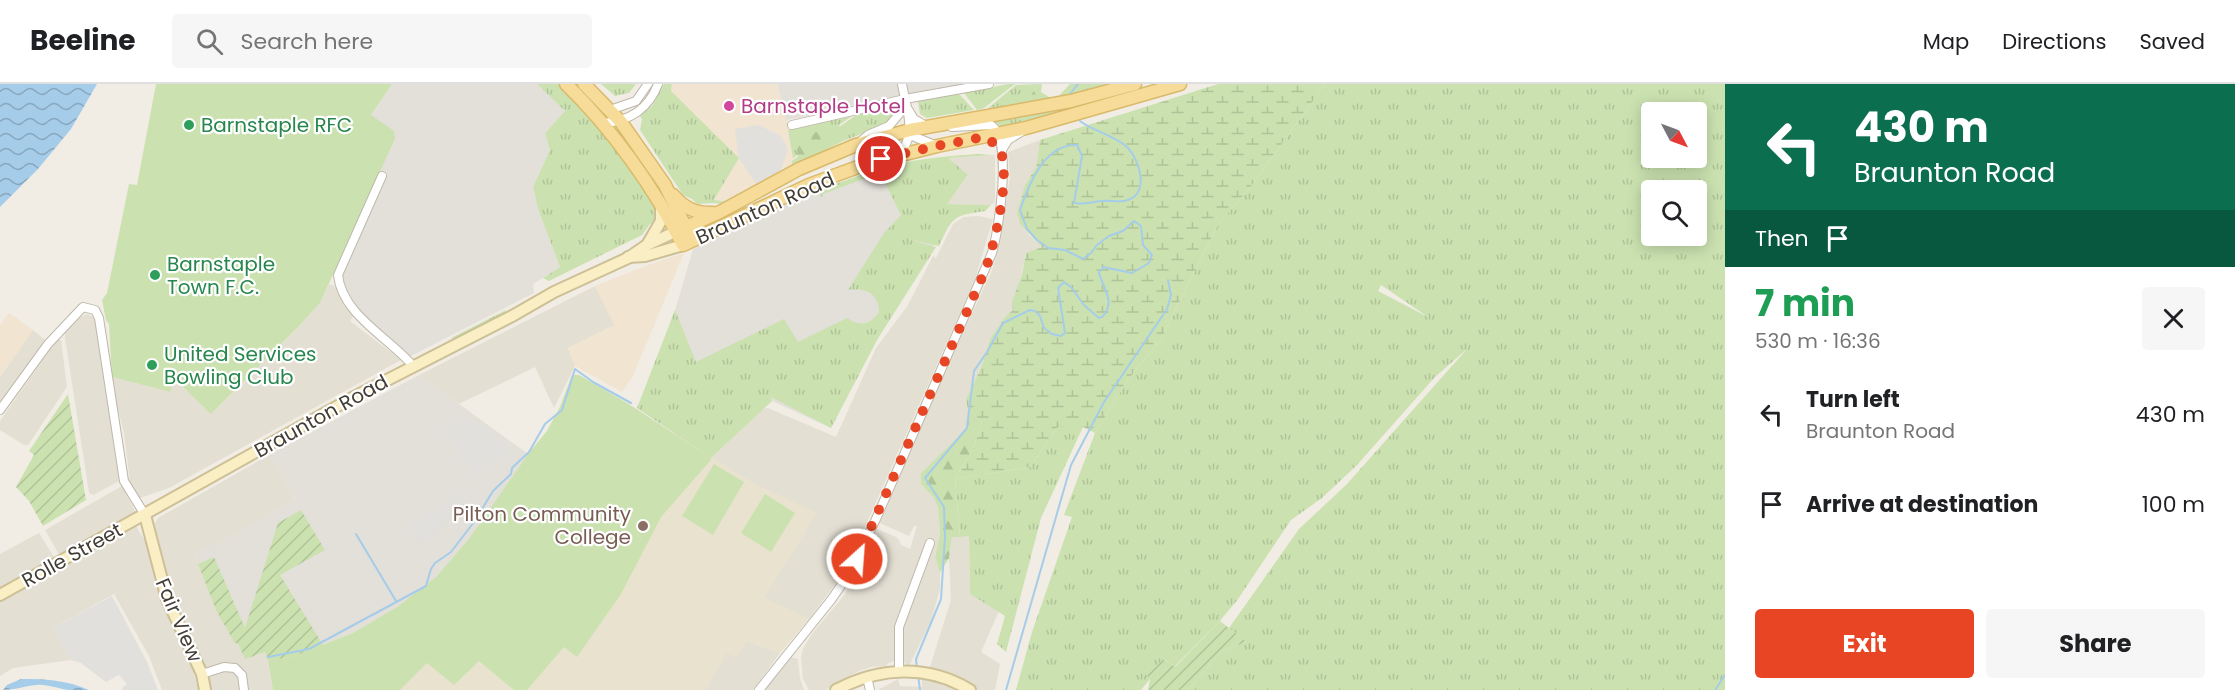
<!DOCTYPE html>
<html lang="en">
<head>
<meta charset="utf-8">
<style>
  :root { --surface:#fff; --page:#f6f6f6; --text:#202124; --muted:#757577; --line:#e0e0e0; --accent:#e84524 }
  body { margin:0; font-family:Poppins,sans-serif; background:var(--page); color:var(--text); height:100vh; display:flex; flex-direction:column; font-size:22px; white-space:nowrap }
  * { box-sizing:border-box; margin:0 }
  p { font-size:20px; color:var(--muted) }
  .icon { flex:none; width:33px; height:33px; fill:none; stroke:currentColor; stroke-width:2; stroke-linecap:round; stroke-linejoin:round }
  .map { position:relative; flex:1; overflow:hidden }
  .panel { display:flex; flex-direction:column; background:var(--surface); width:510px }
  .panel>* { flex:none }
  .guide { background:#0b6e4f; color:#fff; overflow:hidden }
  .needle { width:39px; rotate:131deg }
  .fabs { position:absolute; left:1641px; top:18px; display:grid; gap:12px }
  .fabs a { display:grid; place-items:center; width:66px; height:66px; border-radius:6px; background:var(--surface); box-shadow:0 3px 15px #0003; font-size:30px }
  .pin { position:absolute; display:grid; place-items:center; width:51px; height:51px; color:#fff; margin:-26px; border:3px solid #fff; border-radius:50%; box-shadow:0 2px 6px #0007 }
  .me { position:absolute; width:66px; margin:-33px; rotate:26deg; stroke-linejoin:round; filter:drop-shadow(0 0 4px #0008) }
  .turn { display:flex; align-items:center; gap:21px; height:126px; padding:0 30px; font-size:27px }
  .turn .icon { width:78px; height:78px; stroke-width:2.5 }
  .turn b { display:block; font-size:42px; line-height:51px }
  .then { display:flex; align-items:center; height:57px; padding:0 30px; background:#0003; gap:12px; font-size:22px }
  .round { display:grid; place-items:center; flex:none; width:63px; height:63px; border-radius:6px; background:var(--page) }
  .summary { display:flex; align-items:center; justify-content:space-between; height:102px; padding:0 30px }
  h1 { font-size:36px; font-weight:700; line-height:45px; color:#1e9e55 }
  .action { display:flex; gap:12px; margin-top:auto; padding:12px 30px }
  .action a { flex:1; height:69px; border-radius:6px; background:var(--accent); color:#fff; font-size:24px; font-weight:700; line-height:69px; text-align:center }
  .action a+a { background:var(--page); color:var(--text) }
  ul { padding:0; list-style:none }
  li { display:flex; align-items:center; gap:18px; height:90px; padding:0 30px }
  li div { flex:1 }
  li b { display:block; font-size:22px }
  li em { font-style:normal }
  header { display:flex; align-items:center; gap:36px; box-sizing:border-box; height:84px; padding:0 30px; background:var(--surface); border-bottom:2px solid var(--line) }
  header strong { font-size:28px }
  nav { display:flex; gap:33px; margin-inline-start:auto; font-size:21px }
  .search { width:420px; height:54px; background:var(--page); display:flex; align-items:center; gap:15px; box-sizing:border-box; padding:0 21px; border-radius:6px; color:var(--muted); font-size:22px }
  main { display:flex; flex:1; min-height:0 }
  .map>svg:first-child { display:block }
  .residential { fill:#e4dfd3 }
  .commercial { fill:#f1e4d0 }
  .industrial { fill:#e3dfd9 }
  .education { fill:#e9e2cf }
  .grass { fill:url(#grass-tufts); fill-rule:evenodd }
  .forest { fill:url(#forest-firs) }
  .wetland { fill:url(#wetland-marsh) }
  .park { fill:#cbe2b0 }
  .garden { fill:url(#garden-furrows) }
  .parking { fill:#e2e0dc }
  .water { fill:url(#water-waves) }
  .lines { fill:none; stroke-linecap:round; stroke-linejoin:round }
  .stream { stroke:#a5cce9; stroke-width:2 }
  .street-casing { stroke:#beb8ab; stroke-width:10 }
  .secondary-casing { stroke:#cdc097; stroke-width:14 }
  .primary-casing { stroke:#d9b96a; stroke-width:15 }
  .street { stroke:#fff; stroke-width:8 }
  .secondary { stroke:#faeec5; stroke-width:10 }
  .primary { stroke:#f6dc98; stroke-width:12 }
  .route { stroke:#e84524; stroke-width:10; stroke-dasharray:0 18 }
  .hotel-dot { fill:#d1479c; stroke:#fff; stroke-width:2 }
  .leisure-dot { fill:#2e9e5b; stroke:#fff; stroke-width:2 }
  .education-dot { fill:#8d6e63; stroke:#fff; stroke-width:2 }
  .labels { text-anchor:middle; stroke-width:4.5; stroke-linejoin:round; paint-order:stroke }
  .hotel-label { font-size:20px; fill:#b23c85; stroke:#fff; text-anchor:start }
  .leisure-label { font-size:20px; fill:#27864d; stroke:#fff; text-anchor:start }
  .street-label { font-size:20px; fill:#423d35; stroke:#fff }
  .education-label { font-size:20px; fill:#785e54; stroke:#fff; text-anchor:end }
</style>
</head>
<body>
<header>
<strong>Beeline</strong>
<div class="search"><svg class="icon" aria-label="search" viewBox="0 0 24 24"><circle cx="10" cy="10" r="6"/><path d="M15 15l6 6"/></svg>Search here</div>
<nav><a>Map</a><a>Directions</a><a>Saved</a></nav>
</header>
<main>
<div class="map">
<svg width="1725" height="606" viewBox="0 0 1725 606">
  <defs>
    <pattern id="grass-tufts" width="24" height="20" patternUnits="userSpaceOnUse" patternTransform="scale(1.5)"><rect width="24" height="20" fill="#cbe2b0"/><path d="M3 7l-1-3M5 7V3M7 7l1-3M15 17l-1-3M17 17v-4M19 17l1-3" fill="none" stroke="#b0c398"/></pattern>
    <pattern id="forest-firs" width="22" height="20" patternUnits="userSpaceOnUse" patternTransform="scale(1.5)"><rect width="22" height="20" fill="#cbe2b0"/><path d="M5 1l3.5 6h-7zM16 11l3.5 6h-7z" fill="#b0c398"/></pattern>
    <pattern id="wetland-marsh" width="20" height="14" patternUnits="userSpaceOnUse" patternTransform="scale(1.5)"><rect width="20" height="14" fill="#cbe2b0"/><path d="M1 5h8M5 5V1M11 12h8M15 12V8" fill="none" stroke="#b0c398"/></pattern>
    <pattern id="garden-furrows" width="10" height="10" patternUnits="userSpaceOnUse" patternTransform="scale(1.5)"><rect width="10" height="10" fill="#cbe2b0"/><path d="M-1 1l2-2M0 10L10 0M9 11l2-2" fill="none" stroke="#b0c398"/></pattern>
    <pattern id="water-waves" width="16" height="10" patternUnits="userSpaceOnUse" patternTransform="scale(1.5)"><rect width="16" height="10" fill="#a5cce9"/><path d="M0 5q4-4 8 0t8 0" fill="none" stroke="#88a7be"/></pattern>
  </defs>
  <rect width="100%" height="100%" fill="#f1ede4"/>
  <g class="residential">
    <polygon points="1040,56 1036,83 1025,101 1018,135 1029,151 1043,163 1026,169 1013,226 1005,233 990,255 981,284 966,315 969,331 966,345 921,389 921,400 934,414 938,424 940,450 935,473 940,489 940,505 931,537 909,582 903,578 893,577 887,580 887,582 871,583 857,588 825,606 809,606 803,595 801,573 803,565 811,551 846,509 877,445 896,453 899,456 901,461 910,465 917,442 914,442 909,452 880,439 944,289 991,189 999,164 1010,93 1008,68"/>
    <polygon points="995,71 995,118 991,121 946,120 968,92 948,74"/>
    <polygon points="978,132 993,135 975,195 852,472 837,498 809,535 763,514 749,397 711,374 763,325 768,324 836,353 876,264 908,221 933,172 936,174 953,140 964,133"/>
    <polygon points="329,200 338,204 354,231 350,237 401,276 169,404 140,414 136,410 130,398 124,349 113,306 112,293 170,308 173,294 212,329 297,244 320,219"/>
    <polygon points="595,202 615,241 568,264 575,282 554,324 535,283 459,320 419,291"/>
    <polygon points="87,230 95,234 119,397 93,411 89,409 85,383 65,254 65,249 78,235"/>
    <polygon points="33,246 45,256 0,321 0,293"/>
    <polygon points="57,256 61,256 67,303 28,361 24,361 0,346 0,337"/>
    <polygon points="269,371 295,415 233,452 194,471 245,575 266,568 273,606 211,606 205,580 176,520 165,491 156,451 155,439 158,434"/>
    <polygon points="122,402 136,429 60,472 45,446"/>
    <polygon points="136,442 146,459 162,521 192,581 198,606 162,606 149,572 114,510 53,544 71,576 13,584 0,592 0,517"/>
    <polygon points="39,449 55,475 0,504 0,470"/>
    <polygon points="969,452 970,510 999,527 981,568 1000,580 995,606 975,606 929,586 951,516 949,474 952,453"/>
    <polygon points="747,557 780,569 753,606 705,606 727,568"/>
    <polygon points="790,573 798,575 800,594 804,606 765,606"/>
    <polygon points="922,593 932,594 960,606 878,606 898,595 900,602 922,603"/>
  </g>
  <g class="commercial">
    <polygon points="672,0 897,0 891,12 787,36 797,81 789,84 782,84 778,89 727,118 714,117 739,74 671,7"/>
    <polygon points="684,169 633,292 622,308 575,282 568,264 614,241 595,202 648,181"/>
    <polygon points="9,229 33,246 0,293 0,241"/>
  </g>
  <g class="industrial">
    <polygon points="392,0 537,0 565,27 545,49 550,66 533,103 538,125 560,183 533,200 534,209 409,273 360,226 349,210 342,193 387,93 380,88 395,55 371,31"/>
    <polygon points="778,0 966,0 786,36"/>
    <polygon points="879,85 936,158 877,256 831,344 772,317 727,358 638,323 674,230 693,165 805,111"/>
    <polygon points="419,291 528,370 468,456 436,493 397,523 353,549 294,572 268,577 265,568 245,575 238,560 234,558 216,526 194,470 233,452 295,415 269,371"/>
  </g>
  <polygon class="education" points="572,291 579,291 627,319 749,397 817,429 764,514 809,535 780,569 747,557 736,574 727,569 705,606 273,606 268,577 294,572 353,549 397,523 436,493 468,456 528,370 547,347 560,323"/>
  <g class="grass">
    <polygon points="537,0 561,0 592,31 656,121 657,139 650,140 642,151 549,197 543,194 560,183 538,125 533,103 550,66 545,49 565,27"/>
    <polygon points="601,0 636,0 629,9 615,12"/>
    <polygon points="664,0 672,0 671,7 739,74 714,116 727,118 722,120 712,119 697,120 692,115 683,111 640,46 642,35 640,32 653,21"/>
    <polygon points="1008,0 1015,0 984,24 977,26 964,9"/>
    <polygon points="1039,0 1030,12 1030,21 988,24 1016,1"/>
    <polygon points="1070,0 1117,0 1055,16"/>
    <path d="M1325,0H1725V606H1188L1222,567L1247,558L1229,544L1299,445L1347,400L1467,265L1435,293L1357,381L1322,414L1291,436L1238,515L1220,537L1174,583L1164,575L1148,592L1150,595L1141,606H1016L1032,548L1072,433L1064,431L1095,349L1127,297L1161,255L1219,139L1249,105ZM1652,28H1696V74H1652ZM1652,106H1696V152H1652ZM1381,201L1428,233L1378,207Z"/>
    <polygon points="957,9 960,11 974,26 927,34 920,30 918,18 919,16"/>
    <polygon points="1067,22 1070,28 1003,45 996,38 986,39"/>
    <polygon points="886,24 892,27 893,34 882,42 843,57 794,83 792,80 792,77 856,31"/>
    <polygon points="852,32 793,74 788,46"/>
    <polygon points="614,45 619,46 653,93 677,135"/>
    <path d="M978,70L993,71L948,74L968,91L947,120L991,121L985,127C953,132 953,132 939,162L907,155L936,163L877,256L831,344L771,313L772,317L711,374L637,324L675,226L696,278L784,235L798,258L847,234C861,243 868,241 879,229C879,209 866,204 848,206L884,149L901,131L880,89L823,110L822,113L819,110V106C844,97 869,87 895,81C922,74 949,72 978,70Z"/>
    <polygon points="506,226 504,230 456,255 451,254"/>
    <polygon points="1058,343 1083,343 1041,434 1006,568 997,560 1005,532 970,510 969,452 960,453 955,395 1030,383"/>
  </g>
  <g class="forest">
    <polygon points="1039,0 1042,0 1041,8 1051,14 1051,18 1030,21 1030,12"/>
    <polygon points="831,41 838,41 843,45 837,54 803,78 798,78 796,52 818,48"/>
    <polygon points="968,326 982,337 973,365 955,395 960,453 952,453 949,474 940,489 935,473 940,450 938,424 934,414 921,400 921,389 966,345"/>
  </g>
  <polygon class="wetland" points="1218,0 1325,0 1249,105 1219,139 1161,255 1127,297 1095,349 1083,343 1058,343 1030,383 955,395 973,365 982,337 968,326 966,315 981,284 990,255 1005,233 1013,226 1012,218 1022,190 1026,169 1042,163 1020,140 1017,129 1025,101 1036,83 1040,56"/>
  <g class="park">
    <polygon points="156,0 392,0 371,31 394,47 395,55 320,219 297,244 211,330 174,294 170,308 112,293 109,240 106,236 102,216 107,209 129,100 137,101"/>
    <polygon points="572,291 579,291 627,319 711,374 710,377 661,433 621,510 577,573 564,563 527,606 514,606 479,577 454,601 427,579 400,606 273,606 268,577 294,572 353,549 397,523 436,493 468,456 528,370 547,347 560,323"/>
    <polygon points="714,380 744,398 713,451 682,432"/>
    <polygon points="765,410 795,429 771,468 741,449"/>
  </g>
  <g class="garden">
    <polygon points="68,310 86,416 43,442 29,417 16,403 34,371 29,367"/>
    <polygon points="301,426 325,466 280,491 323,561 294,572 268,577 265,568 245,575 238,560 234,558 216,526 198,480 214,473 245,544 278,439"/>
    <polygon points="1220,537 1247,558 1222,567 1188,606 1148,606 1150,595 1147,592 1163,575 1175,583"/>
  </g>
  <g class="parking">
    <polygon points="759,41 781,52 788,65 781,86 757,101 739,74 735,45"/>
    <polygon points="470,333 512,366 472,390 450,352 447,353 445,347"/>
    <polygon points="468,406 471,411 430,456 423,460 409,441"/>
    <polygon points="112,512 147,578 158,606 122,606 122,604 127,600 119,591 106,598 81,579 71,576 53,544"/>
  </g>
  <g class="water">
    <polygon points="0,0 97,0 71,45 38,85 0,123"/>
    <path d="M21,595C44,595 67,596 89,606C83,606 76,606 69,606C58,605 48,600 36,601C24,602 15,606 3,606L7,601Z"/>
  </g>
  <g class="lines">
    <g class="stream">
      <polyline points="1070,10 1078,0"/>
      <polyline points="356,450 396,517"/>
      <polyline points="268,573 309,565 426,502 431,485 435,479 451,468 474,438 493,407 511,390 512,384 529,368 545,340 562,326 575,285 593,298 631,319"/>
      <path d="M917,585L916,575L941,515L945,453L944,423L925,394L967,344L974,287L987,268L1003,239L1030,226L1035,227L1040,232L1044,244L1052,250L1061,252L1065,249L1058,204L1064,198L1071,203L1084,221L1099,234L1102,233C1116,218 1104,206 1099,189L1103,183L1132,189L1149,179L1152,171L1143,161L1141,142L1134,137L1123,147L1109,152L1097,161L1091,169L1083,175L1065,166L1048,164L1037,156L1027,145L1020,126C1029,100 1044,60 1077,61L1082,72L1074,119C1085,121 1090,118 1101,117C1108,116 1117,118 1124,117C1150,113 1141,78 1128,64C1115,51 1094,48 1080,37"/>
      <polyline points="918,591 920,606"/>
      <polyline points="1006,606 1071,381 1104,318 1167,225 1171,211 1168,196"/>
      <polyline points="1715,606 1725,591"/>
    </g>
    <defs>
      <g id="street">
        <polyline points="610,26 636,17 648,0"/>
        <path d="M604,39C629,37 649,25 658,0"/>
        <polyline points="792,41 905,15 989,0"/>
        <polyline points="910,51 937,62"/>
        <polyline points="861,57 868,51 889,42 906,22 914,35 926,42"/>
        <polyline points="1002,66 1008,56 1021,48"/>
        <path d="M897,70C919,55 906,23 902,0"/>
        <path d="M382,92L338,191C342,231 390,254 414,283"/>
        <polyline points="0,326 48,260 83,223 95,226 99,234 124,397 145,431"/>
        <polyline points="899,586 899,543 930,459"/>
        <polyline points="202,590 224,583 235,584 242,591 244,606"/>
        <polyline points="867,593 870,606"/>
        <path d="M759,606L831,516L849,490L876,435L992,169C999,145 1013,56 991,41L952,43"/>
      </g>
      <g id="secondary">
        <polyline points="647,161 661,137 661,123"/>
        <polyline points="628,173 645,172 683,161"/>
        <polyline points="145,431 167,515 202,590 205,606"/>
        <polyline points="0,511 352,314 514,231 554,208 628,174 647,161 677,147"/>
        <path d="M836,606C879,583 927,580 970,606"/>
      </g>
      <g id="primary">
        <path d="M566,0C612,45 654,103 683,161L809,101L866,80L937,62L1026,44L1180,0"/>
        <polyline points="584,0 621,38 665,101 689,150"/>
        <path d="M673,111C684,124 696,130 713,129"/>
        <polyline points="677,147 720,128 799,85 856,61 910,46 1071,17 1135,0"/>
      </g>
    </defs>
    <use href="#street" class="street-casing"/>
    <use href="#secondary" class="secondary-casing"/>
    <use href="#primary" class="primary-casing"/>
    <use href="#street" class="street"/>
    <use href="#secondary" class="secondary"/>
    <use href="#primary" class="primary"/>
  </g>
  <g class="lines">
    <path class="route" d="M857,475L985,187C995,159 1010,96 1001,68C999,61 990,57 984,53L937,62L881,75"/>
  </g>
  <circle class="hotel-dot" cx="729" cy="22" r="6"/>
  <g class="leisure-dot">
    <circle cx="189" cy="41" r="6"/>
    <circle cx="155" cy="191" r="6"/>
    <circle cx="152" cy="281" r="6"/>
  </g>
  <circle class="education-dot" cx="643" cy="442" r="6"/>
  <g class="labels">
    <g class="hotel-label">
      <text x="741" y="29">Barnstaple Hotel</text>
    </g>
    <g class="leisure-label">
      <text x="201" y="48">Barnstaple RFC</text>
      <text x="167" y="187">Barnstaple<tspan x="167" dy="23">Town F.C.</tspan></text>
      <text x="164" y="277">United Services<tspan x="164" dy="23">Bowling Club</tspan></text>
    </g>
    <g class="street-label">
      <text transform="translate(765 124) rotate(-24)" y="7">Braunton Road</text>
      <text transform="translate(321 332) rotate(-29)" y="7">Braunton Road</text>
      <text transform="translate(72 471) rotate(-29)" y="7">Rolle Street</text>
      <text transform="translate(179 536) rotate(67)" y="7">Fair View</text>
    </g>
    <g class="education-label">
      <text x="631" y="437">Pilton Community<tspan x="631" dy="23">College</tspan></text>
    </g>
  </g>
</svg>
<div class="fabs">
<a><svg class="needle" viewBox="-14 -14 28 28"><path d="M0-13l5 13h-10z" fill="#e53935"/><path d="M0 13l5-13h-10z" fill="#757577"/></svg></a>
<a><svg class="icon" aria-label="search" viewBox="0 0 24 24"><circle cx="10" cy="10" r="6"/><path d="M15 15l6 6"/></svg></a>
</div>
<div class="pin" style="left:881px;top:75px;background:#d93025"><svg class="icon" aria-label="arrive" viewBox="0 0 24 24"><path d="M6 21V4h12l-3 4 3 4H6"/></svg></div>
<svg class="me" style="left:857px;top:475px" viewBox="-20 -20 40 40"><circle r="17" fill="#e84524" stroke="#fff" stroke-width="3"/><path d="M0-11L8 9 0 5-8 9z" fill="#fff"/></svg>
</div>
<section class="panel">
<div class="guide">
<div class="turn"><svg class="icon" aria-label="left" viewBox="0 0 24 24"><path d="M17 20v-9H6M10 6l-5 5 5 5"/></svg><div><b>430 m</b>Braunton Road</div></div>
<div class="then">Then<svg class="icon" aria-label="arrive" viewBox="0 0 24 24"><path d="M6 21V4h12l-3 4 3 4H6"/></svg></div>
</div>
<div class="summary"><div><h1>7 min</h1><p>530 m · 16:36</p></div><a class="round"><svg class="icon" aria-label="close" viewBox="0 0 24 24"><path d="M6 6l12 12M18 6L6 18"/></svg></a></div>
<ul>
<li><svg class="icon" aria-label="left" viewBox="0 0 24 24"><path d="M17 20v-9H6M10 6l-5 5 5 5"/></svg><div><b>Turn left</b><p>Braunton Road</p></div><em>430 m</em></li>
<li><svg class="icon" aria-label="arrive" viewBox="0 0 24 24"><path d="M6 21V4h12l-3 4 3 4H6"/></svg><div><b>Arrive at destination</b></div><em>100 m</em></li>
</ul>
<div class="action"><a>Exit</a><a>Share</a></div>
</section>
</main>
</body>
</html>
